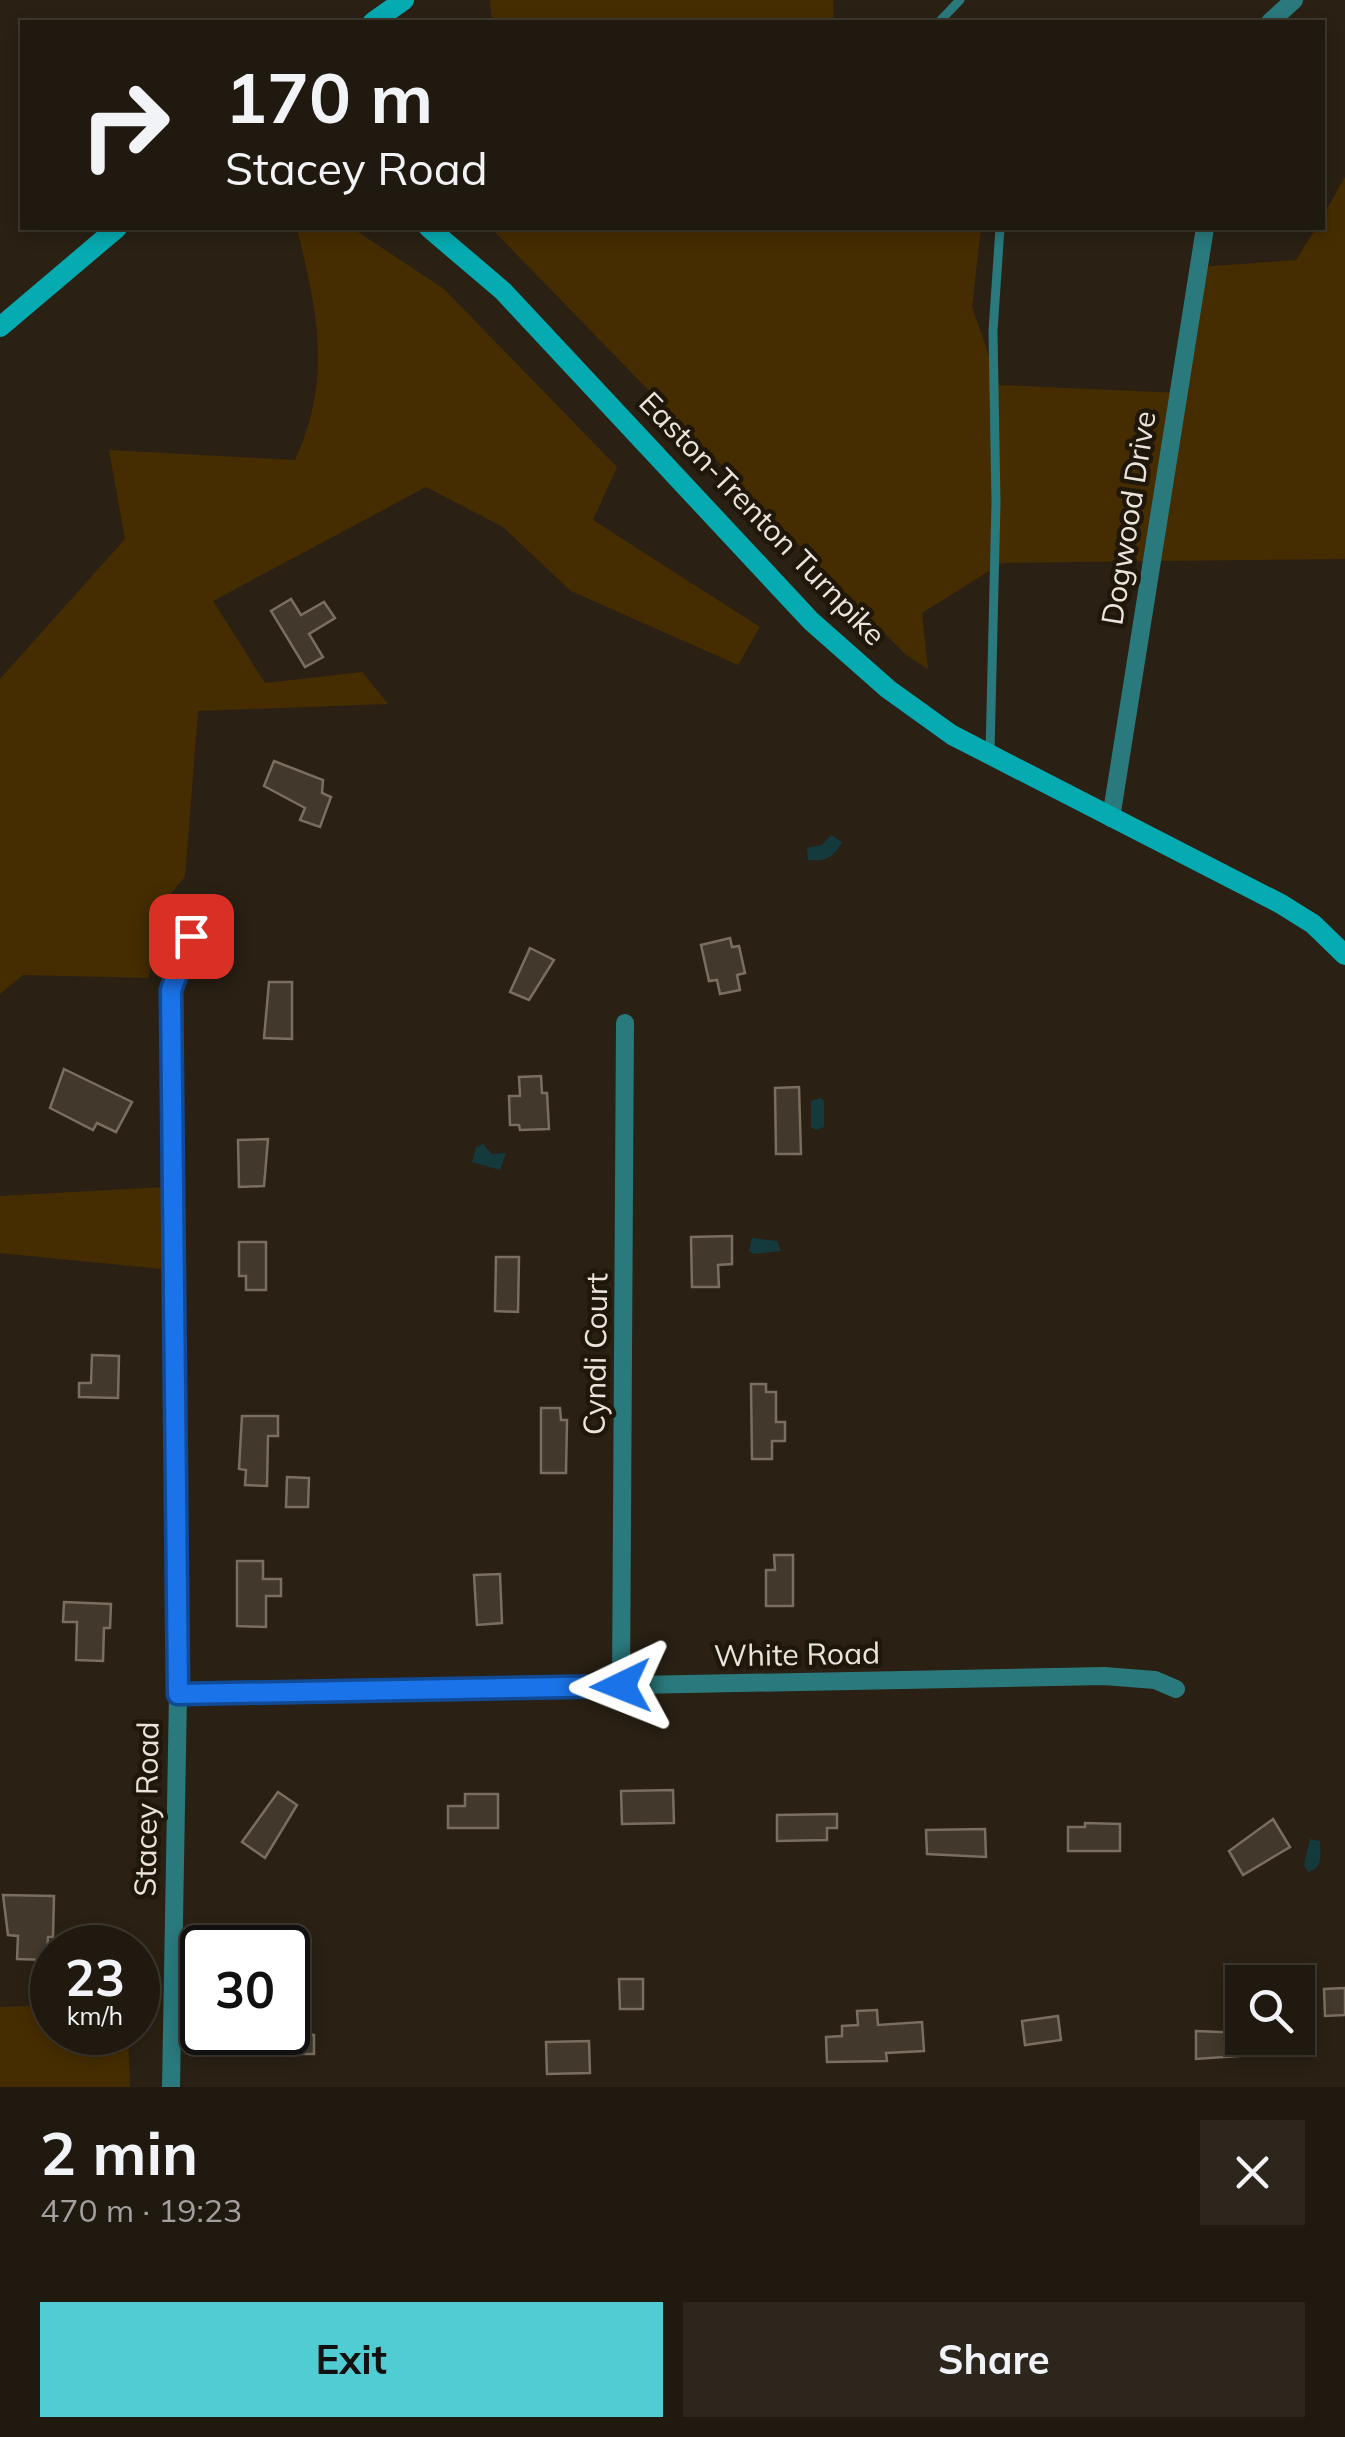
<!DOCTYPE html>
<html lang="en">
<head>
<meta charset="utf-8">
<style>
  :root { --surface:#20190f; --page:#2d261d; --text:#f1f3f6; --muted:#a2a09e; --line:#3d382f; --accent:#51ccd3 }
  body { margin:0; font-family:Mulish,sans-serif; background:var(--page); color:var(--text); height:100vh; display:flex; flex-direction:column; font-size:38px; white-space:nowrap }
  * { box-sizing:border-box; margin:0 }
  p { font-size:32px; color:var(--muted) }
  .icon { flex:none; width:55px; height:55px; fill:none; stroke:currentColor; stroke-width:2; stroke-linecap:round; stroke-linejoin:round }
  .map { position:relative; height:2087px; overflow:hidden }
  .panel { display:flex; flex-direction:column; background:var(--surface); flex:1 }
  .panel>* { flex:none }
  .banner { position:absolute; left:20px; top:20px; width:1305px; height:210px; border-radius:0px; box-shadow:0 5px 15px #0003,0 0 0 2px var(--line); background:#20190f; color:var(--text); overflow:hidden }
  .tools { position:absolute; left:1225px; top:1965px; display:grid; gap:20px }
  .tools a { display:grid; place-items:center; width:90px; height:90px; border-radius:0px; background:var(--surface); box-shadow:0 5px 15px #0003,0 0 0 2px var(--line); font-size:50px }
  .speed { position:absolute; left:30px; top:1925px; display:flex; gap:20px; font-size:50px; font-weight:700; text-align:center }
  .speed>* { display:grid; place-content:center; width:130px; height:130px; border-radius:50%; background:var(--surface); box-shadow:0 5px 15px #0003,0 0 0 2px var(--line); line-height:1 }
  .speed small { font-size:25px; font-weight:400 }
  .speed .limit { border:5px solid #111; border-radius:15px; background:#fff; color:#111 }
  .pin { position:absolute; display:grid; place-items:center; width:85px; height:85px; color:#fff; margin:-42px; border-radius:20px; box-shadow:0 5px 15px #0006 }
  .me { position:absolute; width:110px; margin:-55px; rotate:268deg; stroke-linejoin:round; filter:drop-shadow(0 0 8px #0008) }
  .turn { display:flex; align-items:center; gap:35px; height:210px; padding:0 40px; font-size:45px }
  .turn .icon { width:130px; height:130px; stroke-width:2.5 }
  .turn b { display:block; font-size:70px; line-height:85px }
  .round { display:grid; place-items:center; flex:none; width:105px; height:105px; border-radius:0px; background:var(--page) }
  .head { display:flex; align-items:center; justify-content:space-between; height:170px; padding:0 40px }
  h1 { font-size:60px; font-weight:700; line-height:75px }
  .primary-button { display:flex; gap:20px; margin-top:auto; padding:20px 40px }
  .primary-button a { flex:1; height:115px; border-radius:0px; background:var(--accent); color:#111; font-size:40px; font-weight:700; line-height:115px; text-align:center }
  .primary-button a+a { background:var(--page); color:var(--text) }
  .map>svg:first-child { display:block }
  .green { fill:#462d01 }
  .water { fill:#143a3d }
  .building { fill:#42382b; stroke:#796e5f; stroke-width:2.5 }
  .lines { fill:none; stroke-linecap:round; stroke-linejoin:round }
  .service { stroke:#2a797d; stroke-width:9 }
  .minor { stroke:#2a797d; stroke-width:18 }
  .secondary { stroke:#06aab1; stroke-width:20 }
  .route-casing { stroke:#114b97; stroke-width:25 }
  .route { stroke:#1a73e8; stroke-width:18 }
  .labels { text-anchor:middle; stroke-width:9; stroke-linejoin:round; paint-order:stroke }
  .street-label { font-size:30px; fill:#eae4dc; stroke:#20170b }
</style>
</head>
<body>
<div class="map">
<svg width="1345" height="2087" viewBox="0 0 1345 2087">
  <rect width="100%" height="100%" fill="#2a2114"/>
  <g class="green">
    <polygon points="490,0 833,0 834,22 492,22"/>
    <polygon points="1345,177 1345,559 1002,563 922,613 928,669 906,655 491,228 981,228 972,307 999,385 1181,393 1199,267 1296,260 1316,228 1322,228 1323,216"/>
    <path d="M297,228H352L444,289L617,467L593,520L760,627L738,665L571,591L503,527L426,487L213,601L265,683L362,672L388,704L198,711L185,877L156,911L149,978L23,975L0,994V679L125,539L109,450L295,460C333,378 317,312 297,228Z"/>
    <polygon points="182,1186 182,1271 0,1253 0,1196"/>
    <polygon points="52,2005 52,2032 128,2033 130,2087 0,2087 0,2007"/>
  </g>
  <g class="water">
    <path d="M831,835L842,842C833,858 826,862 808,860L807,848L822,845Z"/>
    <polygon points="820,1098 824,1101 824,1127 816,1130 811,1127 811,1101"/>
    <polygon points="483,1144 492,1154 506,1153 500,1170 472,1162 476,1147"/>
    <polygon points="752,1238 777,1241 781,1251 753,1254 749,1251"/>
    <path d="M1310,1839L1320,1841C1320,1854 1324,1867 1308,1872L1304,1865Z"/>
  </g>
  <g class="building">
    <polygon points="291,599 301,615 324,602 335,618 309,634 323,657 305,667 271,611"/>
    <polygon points="274,761 323,780 322,793 331,797 320,827 300,820 305,808 264,786"/>
    <polygon points="730,938 732,947 739,946 745,973 737,975 740,990 720,994 717,980 709,981 701,945"/>
    <polygon points="530,948 554,960 529,1000 510,992"/>
    <polygon points="269,982 292,982 292,1039 264,1038"/>
    <polygon points="64,1069 132,1102 116,1132 97,1123 93,1130 50,1108"/>
    <polygon points="541,1076 542,1093 547,1093 549,1129 520,1130 519,1125 510,1125 509,1096 520,1096 519,1077"/>
    <polygon points="799,1087 801,1154 776,1154 775,1088"/>
    <polygon points="268,1139 264,1186 239,1187 238,1140"/>
    <polygon points="732,1236 732,1264 718,1265 719,1287 692,1287 691,1237"/>
    <polygon points="239,1242 266,1242 266,1290 246,1290 246,1276 239,1276"/>
    <polygon points="496,1257 519,1257 518,1312 495,1311"/>
    <polygon points="92,1355 119,1356 118,1398 79,1397 79,1383 91,1383"/>
    <polygon points="751,1384 766,1384 766,1392 776,1392 776,1422 785,1422 785,1441 772,1441 772,1459 752,1459"/>
    <polygon points="541,1408 560,1408 561,1420 567,1420 566,1473 541,1473"/>
    <polygon points="242,1416 278,1416 278,1436 268,1436 267,1486 245,1485 246,1470 239,1469"/>
    <polygon points="287,1477 309,1478 308,1507 286,1507"/>
    <polygon points="774,1555 793,1555 793,1606 766,1606 766,1570 775,1570"/>
    <polygon points="237,1561 263,1561 263,1579 281,1579 281,1596 266,1596 266,1627 237,1626"/>
    <polygon points="500,1574 502,1623 477,1625 474,1575"/>
    <polygon points="64,1602 111,1604 110,1628 104,1628 103,1661 76,1660 77,1622 63,1622"/>
    <polygon points="673,1790 674,1823 622,1824 621,1791"/>
    <polygon points="278,1792 297,1805 265,1858 242,1842"/>
    <polygon points="465,1794 498,1794 498,1828 448,1828 448,1806 465,1806"/>
    <polygon points="837,1814 837,1828 827,1828 827,1840 777,1841 777,1815"/>
    <polygon points="1273,1819 1290,1847 1243,1875 1229,1851"/>
    <polygon points="1085,1823 1120,1824 1120,1851 1068,1851 1068,1827 1085,1827"/>
    <polygon points="985,1829 986,1857 927,1854 926,1830"/>
    <polygon points="3,1895 54,1896 53,1937 48,1937 47,1960 17,1959 18,1936 8,1935"/>
    <polygon points="619,1979 643,1979 643,2009 620,2009"/>
    <polygon points="1345,1988 1345,2015 1325,2016 1324,1989"/>
    <polygon points="877,2010 878,2025 922,2022 924,2051 886,2053 887,2061 827,2062 826,2037 842,2036 842,2026 858,2025 857,2011"/>
    <polygon points="1058,2016 1061,2040 1025,2045 1022,2021"/>
    <polygon points="1196,2031 1242,2033 1242,2038 1253,2038 1252,2055 1196,2059"/>
    <polygon points="261,2032 314,2035 314,2054 261,2054"/>
    <polygon points="589,2041 590,2073 547,2074 546,2042"/>
  </g>
  <g class="lines">
    <g class="service">
      <polyline points="939,22 960,0"/>
      <polyline points="990,752 996,503 993,331 1000,228"/>
    </g>
    <g class="minor">
      <polyline points="1270,22 1294,0"/>
      <polyline points="1111,818 1205,228"/>
      <polyline points="621,1686 625,1023"/>
      <polyline points="178,1694 1104,1676 1155,1680 1176,1689"/>
      <polyline points="171,2087 178,1694 171,990 191,935"/>
    </g>
    <g class="secondary">
      <polyline points="373,22 404,0"/>
      <polyline points="429,228 503,291 811,621 888,689 952,735 1281,904 1313,924 1345,955"/>
      <polyline points="0,327 117,228"/>
    </g>
  </g>
  <g class="lines">
    <defs>
      <polyline id="route" points="191,936 171,990 178,1694 621,1686"/>
    </defs>
    <use href="#route" class="route-casing"/>
    <use href="#route" class="route"/>
  </g>
  <g class="labels">
    <g class="street-label">
      <text transform="translate(1129 518) rotate(-81)" y="10">Dogwood Drive</text>
      <text transform="translate(762 519) rotate(46)" y="10">Easton-Trenton Turnpike</text>
      <text transform="translate(596 1354) rotate(-89)" y="10">Cyndi Court</text>
      <text transform="translate(797 1655) rotate(-1)" y="10">White Road</text>
      <text transform="translate(147 1809) rotate(-89)" y="10">Stacey Road</text>
    </g>
  </g>
</svg>
<div class="tools">
<a><svg class="icon" aria-label="search" viewBox="0 0 24 24"><circle cx="10" cy="10" r="6"/><path d="M15 15l6 6"/></svg></a>
</div>
<div class="speed"><div>23<small>km/h</small></div><div class="limit">30</div></div>
<div class="pin" style="left:191px;top:936px;background:#d93025"><svg class="icon" aria-label="arrive" viewBox="0 0 24 24"><path d="M6 21V4h12l-3 4 3 4H6"/></svg></div>
<svg class="me" style="left:621px;top:1686px" viewBox="-20 -20 40 40"><path d="M0-17L14 15 0 8-14 15z" fill="#1a73e8" stroke="#fff" stroke-width="4"/></svg>
<div class="banner">
<div class="turn"><svg class="icon" aria-label="right" viewBox="0 0 24 24"><path d="M7 20v-9h11M14 6l5 5-5 5"/></svg><div><b>170 m</b>Stacey Road</div></div>
</div>
</div>
<section class="panel">
<div class="head"><div><h1>2 min</h1><p>470 m · 19:23</p></div><a class="round"><svg class="icon" aria-label="close" viewBox="0 0 24 24"><path d="M6 6l12 12M18 6L6 18"/></svg></a></div>
<div class="primary-button"><a>Exit</a><a>Share</a></div>
</section>
</body>
</html>
